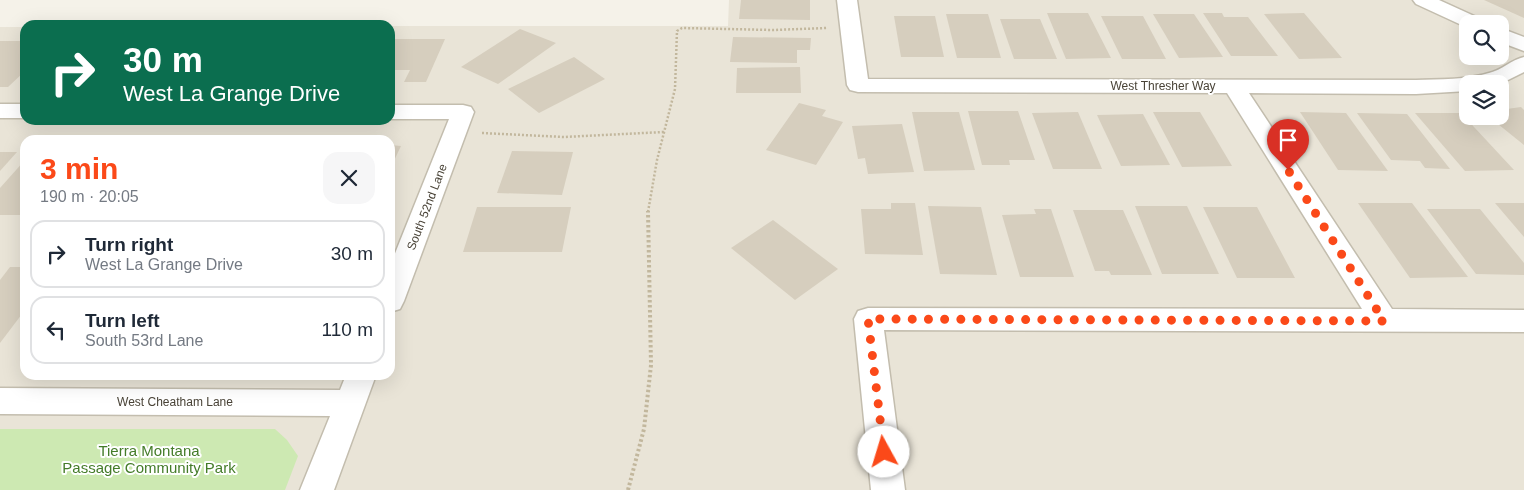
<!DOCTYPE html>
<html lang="en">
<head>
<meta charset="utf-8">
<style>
  :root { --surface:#fff; --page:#f6f6f7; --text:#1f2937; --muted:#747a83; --line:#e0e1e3; --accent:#fb4919 }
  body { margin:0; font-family:Arial,sans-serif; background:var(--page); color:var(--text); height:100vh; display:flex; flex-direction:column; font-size:19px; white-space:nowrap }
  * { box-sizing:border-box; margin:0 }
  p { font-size:16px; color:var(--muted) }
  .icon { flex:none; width:28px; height:28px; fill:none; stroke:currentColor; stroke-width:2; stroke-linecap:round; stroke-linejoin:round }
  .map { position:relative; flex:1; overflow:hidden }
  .details { position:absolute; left:20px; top:135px; width:375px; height:245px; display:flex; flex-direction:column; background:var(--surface); border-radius:15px; box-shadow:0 5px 20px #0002 }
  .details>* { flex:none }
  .hud { position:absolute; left:20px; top:20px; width:375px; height:105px; border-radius:15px; box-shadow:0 5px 20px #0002; background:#0b6e4f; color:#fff; overflow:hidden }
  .controls { position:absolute; left:1459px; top:15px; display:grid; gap:10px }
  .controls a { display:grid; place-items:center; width:50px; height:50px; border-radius:10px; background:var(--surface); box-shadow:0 5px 20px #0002; font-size:25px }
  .pin { position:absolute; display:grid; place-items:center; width:42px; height:42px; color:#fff; margin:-51px -21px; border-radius:50% 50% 50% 0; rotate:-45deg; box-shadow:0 0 5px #0007 }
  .pin .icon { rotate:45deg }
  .me { position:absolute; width:55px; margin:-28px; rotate:354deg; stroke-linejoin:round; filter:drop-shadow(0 0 4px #0008) }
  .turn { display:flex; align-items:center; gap:18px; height:105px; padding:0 20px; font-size:22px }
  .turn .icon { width:65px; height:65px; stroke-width:2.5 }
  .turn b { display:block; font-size:35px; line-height:42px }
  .round { display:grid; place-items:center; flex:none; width:52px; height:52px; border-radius:15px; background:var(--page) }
  .overview { display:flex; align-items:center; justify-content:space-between; height:85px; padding:0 20px }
  h1 { font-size:30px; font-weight:800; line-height:38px; color:var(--accent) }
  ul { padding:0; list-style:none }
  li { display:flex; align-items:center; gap:15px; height:68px; margin:0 10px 8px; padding:0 10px; border:2px solid var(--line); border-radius:15px }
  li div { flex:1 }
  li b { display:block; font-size:19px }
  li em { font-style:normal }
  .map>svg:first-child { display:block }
  .residential { fill:#e9e4d7; fill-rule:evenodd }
  .green { fill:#cde9b2 }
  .building { fill:#d6cebe }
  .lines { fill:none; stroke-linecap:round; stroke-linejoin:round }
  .street-casing { stroke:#c3bdae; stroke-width:3 }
  .path-far1 { stroke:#c2b79d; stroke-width:2.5; stroke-dasharray:2 2; stroke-linecap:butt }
  .path { stroke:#c2b79d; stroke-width:4; stroke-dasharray:2.5 2.5; stroke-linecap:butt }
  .street { fill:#fff; fill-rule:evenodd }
  .route { stroke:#fb4919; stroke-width:9; stroke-dasharray:0 16.2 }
  .labels { text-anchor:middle; stroke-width:4; stroke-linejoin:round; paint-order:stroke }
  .street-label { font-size:12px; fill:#494337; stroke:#fff }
  .near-park-label { font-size:15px; fill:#447c29; stroke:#fff }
</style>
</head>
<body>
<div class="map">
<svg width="1524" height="490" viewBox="0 0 1524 490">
  <rect width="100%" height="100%" fill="#f5f2e9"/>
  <path class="residential" d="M729,0H1524V490H0V27H25V120H390V26H728ZM1468,24H1500V56H1468ZM1468,84H1500V116H1468ZM25,140H390V375H25Z"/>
  <polygon class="green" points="0,429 275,429 287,440 298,456 285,490 0,490"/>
  <g class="building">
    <polygon points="741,0 810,0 810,20 739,19"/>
    <polygon points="1484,0 1524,0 1524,18"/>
    <polygon points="1047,13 1088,13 1111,58 1066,59"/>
    <polygon points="1203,13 1222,13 1224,17 1248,17 1278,56 1231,56"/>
    <polygon points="1304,13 1342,58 1299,59 1264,14"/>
    <polygon points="946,14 988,14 1001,58 957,58"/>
    <polygon points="1153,14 1194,14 1223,57 1179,58"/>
    <polygon points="894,16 935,16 944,57 901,57"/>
    <polygon points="1101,16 1143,16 1166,59 1122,59"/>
    <polygon points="1000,19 1040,19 1057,59 1014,59"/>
    <polygon points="520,29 556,43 498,84 461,67"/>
    <polygon points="733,37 811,38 810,50 797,50 797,63 730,62"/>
    <polygon points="393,39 445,39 426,82 404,82 410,70 390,70 390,46"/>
    <polygon points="0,41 25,41 25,71 8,87 0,87"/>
    <polygon points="574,57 605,79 539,113 508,89"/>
    <polygon points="800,67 801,93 736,93 737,68"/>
    <polygon points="799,103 826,110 822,116 843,122 816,165 766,150"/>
    <polygon points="1521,107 1524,110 1524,145 1488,116 1500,116 1500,110"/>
    <polygon points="968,111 1018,111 1035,160 1009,160 1010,165 982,165"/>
    <polygon points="912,112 959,112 975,170 924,171"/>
    <polygon points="1078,112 1102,169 1053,169 1032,113"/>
    <polygon points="1153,112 1200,112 1232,166 1182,167"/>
    <polygon points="1300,112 1346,113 1388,171 1338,170"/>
    <polygon points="1357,113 1407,114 1450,169 1425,168 1420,161 1391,160"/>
    <polygon points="1415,113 1461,113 1514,170 1465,171"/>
    <polygon points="1143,114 1170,165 1121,166 1097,115"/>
    <polygon points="902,124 914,172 868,174 865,158 858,159 852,126"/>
    <polygon points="390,145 401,146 390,169"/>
    <polygon points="512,151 573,152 562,195 497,193"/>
    <polygon points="0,152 17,152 0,171"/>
    <polygon points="25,160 25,215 0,215 0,188"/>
    <polygon points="891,203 915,203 923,255 865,254 861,209 891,209"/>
    <polygon points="1358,203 1412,203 1468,277 1410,278"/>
    <polygon points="1495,203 1524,203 1524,237"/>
    <polygon points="928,206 981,207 997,275 940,274"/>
    <polygon points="1135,206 1187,206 1219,274 1162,274"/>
    <polygon points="477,207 571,207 562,252 463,252"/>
    <polygon points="1203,207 1257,207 1295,278 1237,278"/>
    <polygon points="1034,209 1051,209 1074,277 1020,277 1002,215 1036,214"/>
    <polygon points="1427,209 1480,209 1524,263 1524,275 1476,274"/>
    <polygon points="1073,210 1123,210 1152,275 1111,275 1109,271 1095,271"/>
    <polygon points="773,220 838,269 795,300 731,248"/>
    <polygon points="10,267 25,267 25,310 0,343 0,280"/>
  </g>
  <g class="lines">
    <defs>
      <g id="street">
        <path d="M837,0H857L868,79L1416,80C1440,79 1466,80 1489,73C1502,70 1511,60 1524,57V72L1500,84H1468V91L1416,94L1249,93L1392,309L1524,310V332L884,330L905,490H871L854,319L858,311L868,308L1362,309L1227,93L858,92L850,90L847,85Z"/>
        <polygon points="1413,0 1439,0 1483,20 1486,24 1468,24 1468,28 1416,4"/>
        <polygon points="1500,28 1524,37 1524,51 1500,42"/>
        <rect x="0" y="104" width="25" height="14"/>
        <polygon points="390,105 463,105 471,107 474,112 404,301 400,309 390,312 390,266 449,119 390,119"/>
        <polygon points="346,375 376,375 334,490 300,490 330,416 0,414 0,388 340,390"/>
      </g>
    </defs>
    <use href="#street" class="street-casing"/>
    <g class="path-far1">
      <polyline points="482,133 564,137 664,132"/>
      <polyline points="648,212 657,160 675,89 677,31 682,28 773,30 827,28"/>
    </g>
    <polyline class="path" points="628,490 644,429 651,365 648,211"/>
    <use href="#street" class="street"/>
  </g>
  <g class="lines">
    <polyline class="route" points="884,452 868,319 1384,321 1288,170"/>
  </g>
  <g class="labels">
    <g class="street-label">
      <text x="1163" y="90">West Thresher Way</text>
      <text transform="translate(427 207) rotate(-69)" y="4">South 52nd Lane</text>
      <text x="175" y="406">West Cheatham Lane</text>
    </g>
    <g class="near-park-label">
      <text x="149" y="456">Tierra Montana<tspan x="149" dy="17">Passage Community Park</tspan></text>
    </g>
  </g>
</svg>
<div class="controls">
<a><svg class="icon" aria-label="search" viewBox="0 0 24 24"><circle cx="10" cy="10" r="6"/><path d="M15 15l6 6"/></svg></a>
<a><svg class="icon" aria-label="layers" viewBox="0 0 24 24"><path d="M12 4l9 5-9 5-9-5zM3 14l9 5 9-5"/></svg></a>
</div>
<div class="pin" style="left:1288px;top:170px;background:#d93025"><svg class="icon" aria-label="arrive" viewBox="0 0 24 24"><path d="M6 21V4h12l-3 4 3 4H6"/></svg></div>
<svg class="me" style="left:884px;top:452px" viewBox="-20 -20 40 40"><circle r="19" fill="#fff"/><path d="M0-13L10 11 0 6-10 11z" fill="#fb4919"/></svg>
<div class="hud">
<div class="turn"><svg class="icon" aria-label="right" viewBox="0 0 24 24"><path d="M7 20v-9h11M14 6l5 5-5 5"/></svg><div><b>30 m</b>West La Grange Drive</div></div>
</div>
<section class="details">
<div class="overview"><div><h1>3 min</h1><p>190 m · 20:05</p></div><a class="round"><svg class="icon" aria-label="close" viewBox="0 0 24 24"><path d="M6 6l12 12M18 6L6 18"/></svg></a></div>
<ul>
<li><svg class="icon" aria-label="right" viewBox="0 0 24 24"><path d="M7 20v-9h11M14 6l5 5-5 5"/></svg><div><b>Turn right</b><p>West La Grange Drive</p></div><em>30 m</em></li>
<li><svg class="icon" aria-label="left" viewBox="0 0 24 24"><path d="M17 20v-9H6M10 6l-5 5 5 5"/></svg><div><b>Turn left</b><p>South 53rd Lane</p></div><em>110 m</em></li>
</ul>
</section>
</div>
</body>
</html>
